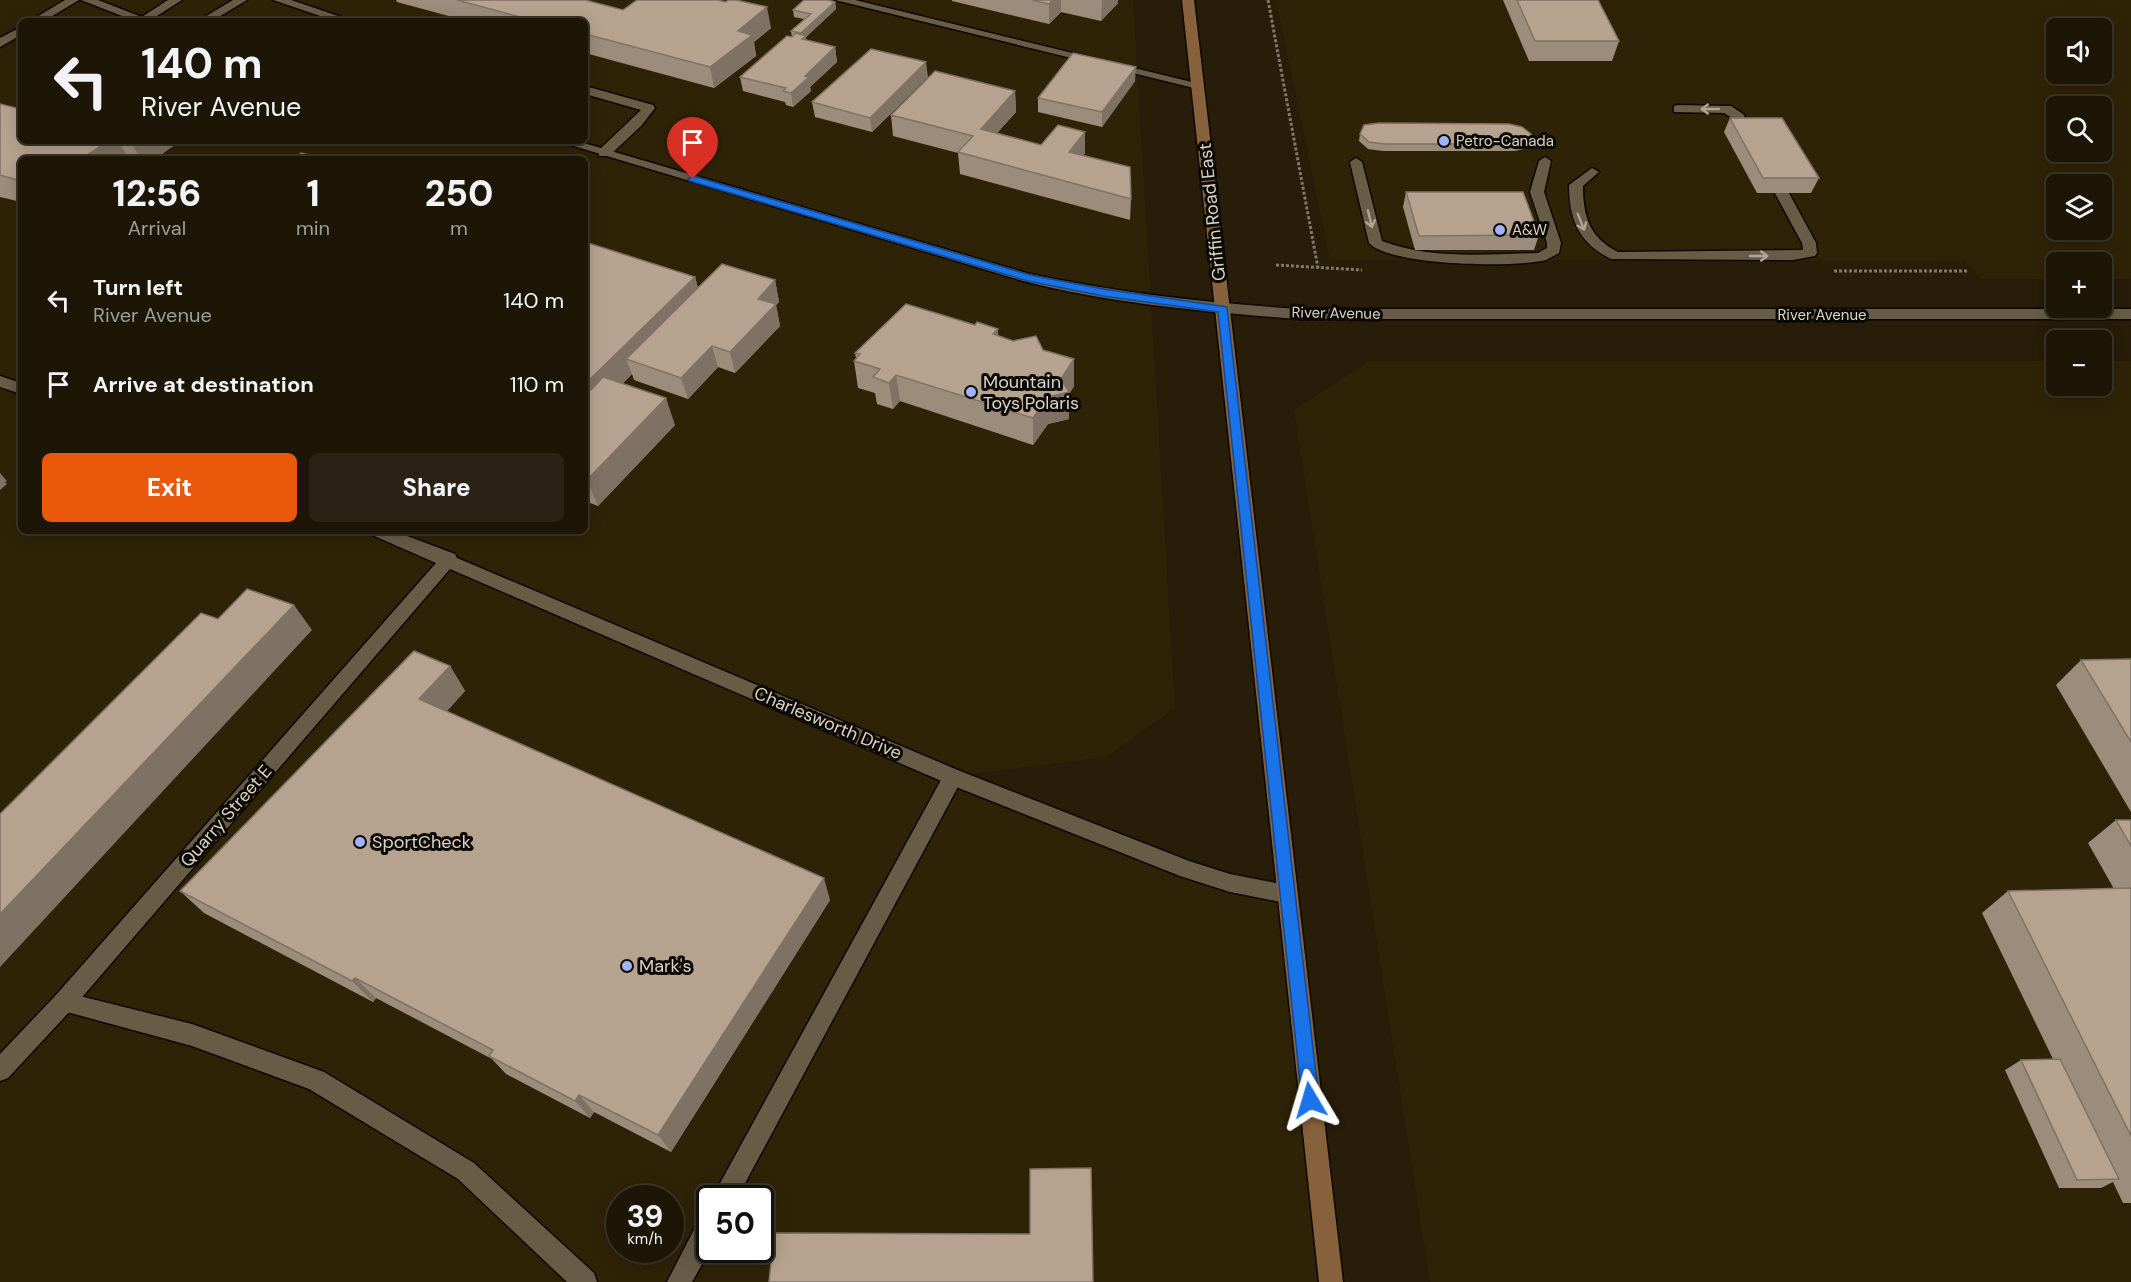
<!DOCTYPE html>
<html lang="en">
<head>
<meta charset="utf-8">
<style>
  :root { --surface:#1d1607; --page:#2a2315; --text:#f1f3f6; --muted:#a09f9b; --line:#3b3528; --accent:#ea580c }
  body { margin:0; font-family:"DM Sans",sans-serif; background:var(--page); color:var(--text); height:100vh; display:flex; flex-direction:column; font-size:22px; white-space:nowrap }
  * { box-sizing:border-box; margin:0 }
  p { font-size:20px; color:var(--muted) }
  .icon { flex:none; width:33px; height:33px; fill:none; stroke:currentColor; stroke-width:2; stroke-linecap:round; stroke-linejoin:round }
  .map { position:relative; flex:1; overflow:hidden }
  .drawer { position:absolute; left:18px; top:156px; width:570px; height:378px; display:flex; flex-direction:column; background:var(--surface); border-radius:9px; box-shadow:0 3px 15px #0003,0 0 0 2px var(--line) }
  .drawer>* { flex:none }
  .banner { position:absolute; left:18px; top:18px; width:570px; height:126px; border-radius:9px; box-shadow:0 3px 15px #0003,0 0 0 2px var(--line); background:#1d1607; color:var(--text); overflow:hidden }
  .fabs { position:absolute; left:2046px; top:18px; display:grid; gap:12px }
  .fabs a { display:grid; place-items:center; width:66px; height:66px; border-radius:9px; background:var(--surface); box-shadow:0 3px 15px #0003,0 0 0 2px var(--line); font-size:30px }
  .speed { position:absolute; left:606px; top:1185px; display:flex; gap:12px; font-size:30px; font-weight:700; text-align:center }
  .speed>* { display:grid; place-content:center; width:78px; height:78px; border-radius:50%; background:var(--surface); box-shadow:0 3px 15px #0003,0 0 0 2px var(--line); line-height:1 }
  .speed small { font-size:15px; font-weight:400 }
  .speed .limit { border:3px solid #111; border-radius:9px; background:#fff; color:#111 }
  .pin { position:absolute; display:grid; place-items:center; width:51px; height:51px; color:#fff; margin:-62px -26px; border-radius:50% 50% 50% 0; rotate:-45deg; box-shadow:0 0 6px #0007 }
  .pin .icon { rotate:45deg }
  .me { position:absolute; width:66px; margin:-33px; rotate:353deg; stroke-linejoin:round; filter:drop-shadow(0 0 4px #0008) }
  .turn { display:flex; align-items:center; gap:21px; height:126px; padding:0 24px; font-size:27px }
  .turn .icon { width:78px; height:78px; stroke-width:2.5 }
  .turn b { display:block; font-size:42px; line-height:51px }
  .eta { display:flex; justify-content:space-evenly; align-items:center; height:102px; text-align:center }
  .eta b { font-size:36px; font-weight:800; line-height:42px }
  .button { display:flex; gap:12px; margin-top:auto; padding:12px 24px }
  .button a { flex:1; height:69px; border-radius:9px; background:var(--accent); color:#fff; font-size:24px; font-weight:800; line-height:69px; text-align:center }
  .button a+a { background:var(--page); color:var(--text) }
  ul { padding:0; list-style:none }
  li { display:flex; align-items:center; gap:18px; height:84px; padding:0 24px }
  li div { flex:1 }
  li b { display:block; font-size:22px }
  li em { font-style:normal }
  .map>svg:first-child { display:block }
  .built { fill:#2f2307; fill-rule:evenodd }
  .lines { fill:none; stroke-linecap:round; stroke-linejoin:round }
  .service-casing { stroke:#0f0700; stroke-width:3 }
  .minor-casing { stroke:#0f0700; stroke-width:3 }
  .tertiary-casing { stroke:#0f0700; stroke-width:3 }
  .secondary-casing { stroke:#0f0700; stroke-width:3 }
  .path { stroke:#807868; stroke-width:3; stroke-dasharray:3 2; stroke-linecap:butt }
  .service { fill:#675c46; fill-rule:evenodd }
  .minor { fill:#675c46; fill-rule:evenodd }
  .tertiary { fill:#675c46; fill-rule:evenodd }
  .secondary { fill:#86613b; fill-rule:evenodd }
  .wall { fill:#9c8c7b }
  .shaded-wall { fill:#7f7264 }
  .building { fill:#b5a38f; stroke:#7f7264; stroke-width:1.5 }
  .oneway { stroke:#aca494 }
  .route { fill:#1a73e8; stroke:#114b97; stroke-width:1.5 }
  .poi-dot { fill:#a1b3fd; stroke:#0c0803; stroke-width:2 }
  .labels { text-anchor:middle; stroke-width:6; stroke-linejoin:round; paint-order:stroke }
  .far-poi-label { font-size:15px; fill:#dad4c8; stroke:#0c0803; text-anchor:start }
  .far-street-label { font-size:15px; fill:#dad4c8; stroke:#0c0803 }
  .street-label { font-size:18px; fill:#dad4c8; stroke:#0c0803 }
  .poi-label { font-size:18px; fill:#dad4c8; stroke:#0c0803; text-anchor:start }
</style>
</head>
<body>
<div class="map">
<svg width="2131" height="1282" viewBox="0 0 2131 1282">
  <rect width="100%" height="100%" fill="#271d09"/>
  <g class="built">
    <path d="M0,0H1133L1175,708L1106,757L955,776L1187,870L1286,894L1331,1282H0ZM21,21H585V141H21ZM21,159H585V531H21ZM620,1198H670V1250H620ZM710,1198H760V1250H710Z"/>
    <path d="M1276,0H2131V279H2102V262H2056V279H1981L1964,261L1330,260ZM2056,28H2102V74H2056ZM2056,106H2102V152H2056ZM2056,184H2102V230H2056Z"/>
    <polygon points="1370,361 2056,361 2056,386 2102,386 2102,361 2131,361 2131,1282 1430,1282 1294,410"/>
  </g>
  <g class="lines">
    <defs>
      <g id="service">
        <polygon points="168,0 182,0 149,21 137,20"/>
        <polygon points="233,0 247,0 212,21 198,21"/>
        <polygon points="273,0 291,0 353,21 335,21"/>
        <polygon points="835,0 855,0 1204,85 1198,89"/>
        <polygon points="585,86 653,105 655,108 641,126 609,156 599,156 599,150 641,110 585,94"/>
        <polygon points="1678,105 1731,106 1743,114 1758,139 1756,142 1748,142 1734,119 1724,113 1674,112 1674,106"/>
        <path d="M1545,157L1551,161L1544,192L1561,243L1559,253L1546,260C1515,268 1390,266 1369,243L1350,162L1356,158L1362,162L1382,241C1432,260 1486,254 1538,253L1547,248V243L1530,192L1539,161Z"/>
        <path d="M1592,168L1599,172L1583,186C1583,217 1590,238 1618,252L1803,250L1802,243L1764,173L1771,169L1778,173L1816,243L1817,253L1815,256L1793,260L1611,259C1579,243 1569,220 1569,185Z"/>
        <polygon points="953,769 960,771 963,777 960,783 737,1198 712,1198 946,771"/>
        <polygon points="64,992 192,1024 324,1072 474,1163 594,1273 597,1282 567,1282 458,1179 309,1089 192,1046 56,1009 53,1002 56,995"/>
        <polygon points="710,1213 710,1250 692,1282 667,1282 701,1216"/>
      </g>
      <g id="minor">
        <polygon points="65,0 79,0 44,21 30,21"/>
        <polygon points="21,27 21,35 0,47 0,38"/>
        <polygon points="0,376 21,383 21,394 0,387"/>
        <polygon points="370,531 394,531 455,554 457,558 960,771 1189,861 1230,874 1286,885 1293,887 1296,894 1293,901 1286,903 1230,892 1180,876 946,783 450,569 72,1009 8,1078 0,1081 0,1054 56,995 436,563 372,535"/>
      </g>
      <g id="tertiary">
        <polygon points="81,0 98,0 152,21 135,21"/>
        <path d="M557,141H577L1030,274C1119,293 1209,303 1299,309H2131V319H1299C1207,312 1113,304 1023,281Z"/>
      </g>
      <polygon id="secondary" points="1182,0 1194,0 1343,1282 1319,1282"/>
    </defs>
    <use href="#service" class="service-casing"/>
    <use href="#minor" class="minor-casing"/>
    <use href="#tertiary" class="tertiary-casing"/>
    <use href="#secondary" class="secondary-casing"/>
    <g class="path">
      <polyline points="1268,0 1318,268"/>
      <polyline points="1276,265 1362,270"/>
      <polyline points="1834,271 1968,271"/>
    </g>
    <use href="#service" class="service"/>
    <use href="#minor" class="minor"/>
    <use href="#tertiary" class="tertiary"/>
    <use href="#secondary" class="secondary"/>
  </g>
  <g class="wall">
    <polygon points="396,0 585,0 623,10 771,28 754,42 756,56 714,88 585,53 585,21 467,21 397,2"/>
    <polygon points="952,0 1118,0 1118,3 1101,21 1061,12 1049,24 952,1"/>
    <polygon points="1503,0 1598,0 1619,41 1612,61 1529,61"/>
    <polygon points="835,2 836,9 806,37 806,40 835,47 837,62 810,87 811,91 793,107 786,105 785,102 743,91 740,77 792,37 791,31 804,19 794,17 793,10"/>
    <polygon points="928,77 872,132 815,117 812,102"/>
    <polygon points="1135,81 1102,127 1038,112 1038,98"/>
    <polygon points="1015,91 1016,112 997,133 1041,145 1085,153 1083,155 1131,199 1130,220 960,174 958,153 893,136 891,115"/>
    <polygon points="0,104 21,141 197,141 192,145 180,141 155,159 21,159 21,202 0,197"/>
    <polygon points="1730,118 1819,178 1811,193 1757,193 1724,132"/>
    <polygon points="1509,124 1527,148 1515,151 1383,151 1368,149 1359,141 1360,134"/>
    <polygon points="1406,192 1539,235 1534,250 1415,250 1403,207"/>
    <polygon points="585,242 695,277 698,288 775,280 779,302 776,305 780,326 735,373 718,367 688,399 634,380 632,374 622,384 675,425 598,506 585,501"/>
    <polygon points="998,336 1043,350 1074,386 1069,394 1069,419 1048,424 1033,445 900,401 893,409 877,404 875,393 858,388 854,361 856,358 855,353"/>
    <polygon points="2131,659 2131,812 2056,685 2081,660"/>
    <polygon points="450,666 465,691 447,711 830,900 671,1152 594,1112 590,1118 506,1074 492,1059 376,998 373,1002 204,913 180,891"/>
    <polygon points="2116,820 2131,820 2131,1203 2123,1203 2113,1182 2101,1188 2059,1188 2005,1070 2021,1060 2053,1059 1982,913 2008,891 2114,889 2088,843"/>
  </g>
  <g class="shaded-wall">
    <polygon points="1053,0 1061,0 1061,12 1049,24 1049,4"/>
    <polygon points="1102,0 1118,0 1118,3 1101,21"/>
    <polygon points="835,2 836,9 806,37 808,50 804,54 801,33"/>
    <polygon points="767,7 771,28 754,42 756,56 714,88 710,67 738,31"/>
    <polygon points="835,47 837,62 810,87 811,91 793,107 791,93 805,76"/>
    <polygon points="926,62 928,77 872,132 870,118"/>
    <polygon points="1136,67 1135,81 1102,127 1102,112"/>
    <polygon points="1015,91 1016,112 982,150 981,129"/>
    <polygon points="1085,132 1085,153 1069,173 1069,152"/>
    <polygon points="1531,134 1527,148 1515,151 1517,144"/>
    <polygon points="108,141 118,141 129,159 81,159"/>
    <polygon points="130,141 180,141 155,159 141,159"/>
    <polygon points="190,141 197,141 192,145"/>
    <polygon points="695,277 702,304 626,359 632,374 592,414 585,395 585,384"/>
    <polygon points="775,280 779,302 776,305 780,326 735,373 730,352 758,299"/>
    <polygon points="998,329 999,355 993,334"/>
    <polygon points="712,346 718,367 688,399 681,378"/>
    <polygon points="1074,359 1074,386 1069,394 1069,419 1048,424 1033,445 1033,418"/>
    <polygon points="896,375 900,401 893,409 889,383"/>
    <polygon points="666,398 675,425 598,506 587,480"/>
    <polygon points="0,473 7,481 5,482 7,484 0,490"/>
    <polygon points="294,605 312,630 0,967 0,914"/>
    <polygon points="450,666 465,691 435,723 419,699"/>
    <polygon points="824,878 830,900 671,1152 658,1135"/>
    <polygon points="355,978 376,998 373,1002 352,981"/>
    <polygon points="579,1095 594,1112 590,1118 575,1101"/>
  </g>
  <g class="building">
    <polygon points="457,0 585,0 623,10 637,0 717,0 726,2 728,0 736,0 767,7 738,31 752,35 710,67 585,34 585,21 535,21"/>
    <polygon points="804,0 827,0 835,2 801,33 791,31 811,14 793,10"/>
    <polygon points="1032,0 1053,0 1049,4"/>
    <polygon points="1517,0 1598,0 1619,41 1535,41"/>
    <polygon points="796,33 806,36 802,39 835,47 805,76 809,77 791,93 783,91 786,88 740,77 787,36 792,37"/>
    <polygon points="871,49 926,62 870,118 812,102"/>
    <polygon points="1073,53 1136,67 1102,112 1038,98"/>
    <polygon points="935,71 1015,91 981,129 1041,145 1058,125 1085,132 1069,152 1130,167 1131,199 958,152 973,136 891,115"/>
    <polygon points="0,104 21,109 21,141 108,141 81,159 21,159 21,181 0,175"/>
    <polygon points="1730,118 1782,118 1819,178 1763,178"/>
    <polygon points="1379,123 1509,124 1522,127 1531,134 1529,141 1517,144 1385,144 1369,142 1360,134 1364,125"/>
    <polygon points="301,153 324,159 294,159"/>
    <polygon points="1406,192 1523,192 1539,235 1419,236"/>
    <polygon points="585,242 695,277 585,384"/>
    <polygon points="722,264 775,280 758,299 776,304 730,352 712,346 681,378 626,359"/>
    <polygon points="906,304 975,325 977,322 998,329 993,334 1013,341 1036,336 1043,350 1074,359 1061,379 1069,392 1048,397 1033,418 896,375 889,383 873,377 880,369 854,361 860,354 855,353"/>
    <polygon points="603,377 666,398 587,480 585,479 585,388 591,390"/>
    <polygon points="247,589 294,605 0,914 0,814 201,613 218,619"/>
    <polygon points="414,651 450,666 419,699 824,878 658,1135 579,1095 575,1101 489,1056 493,1050 355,978 352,981 180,891"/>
    <polygon points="2131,659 2131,742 2081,660"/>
    <polygon points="2116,820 2131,820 2131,846"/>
    <polygon points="2131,888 2131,1136 2008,891"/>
    <polygon points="2060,1059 2119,1179 2077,1180 2021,1060"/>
    <polygon points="1091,1168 1093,1282 769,1282 774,1233 1030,1234 1030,1169"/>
  </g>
  <defs><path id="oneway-shaft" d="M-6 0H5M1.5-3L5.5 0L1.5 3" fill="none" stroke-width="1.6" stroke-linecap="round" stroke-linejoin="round" transform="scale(1.5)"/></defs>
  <g class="oneway">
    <use href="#oneway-shaft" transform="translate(1710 109) rotate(180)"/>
    <use href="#oneway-shaft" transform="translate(1370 219) rotate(76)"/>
    <use href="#oneway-shaft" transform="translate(1581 222) rotate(68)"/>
    <use href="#oneway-shaft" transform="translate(1759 256)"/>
  </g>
  <polygon class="route" points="693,176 1030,275 1103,289 1227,307 1319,1100 1316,1106 1310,1108 1304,1106 1302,1100 1218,312 1103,296 1028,281 690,181 688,179"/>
  <g class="poi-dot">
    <circle cx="1444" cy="141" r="6"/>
    <circle cx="1500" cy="230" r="6"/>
    <circle cx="971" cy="392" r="6"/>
    <circle cx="360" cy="842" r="6"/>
    <circle cx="627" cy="966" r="6"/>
  </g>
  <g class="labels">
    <g class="far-poi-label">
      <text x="1456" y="146">Petro-Canada</text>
      <text x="1512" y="235">A&amp;W</text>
    </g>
    <g class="far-street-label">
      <text transform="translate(1336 313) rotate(1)" y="5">River Avenue</text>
      <text x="1822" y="320">River Avenue</text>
    </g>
    <g class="street-label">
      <text transform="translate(1212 212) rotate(-96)" y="6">Griffin Road East</text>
      <text transform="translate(828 723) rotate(23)" y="6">Charlesworth Drive</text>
      <text transform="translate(226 816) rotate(-49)" y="6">Quarry Street E</text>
    </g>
    <g class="poi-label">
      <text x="983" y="388">Mountain<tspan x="983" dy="21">Toys Polaris</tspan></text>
      <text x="372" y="848">SportCheck</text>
      <text x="639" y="972">Mark's</text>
    </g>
  </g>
</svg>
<div class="fabs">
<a><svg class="icon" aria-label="sound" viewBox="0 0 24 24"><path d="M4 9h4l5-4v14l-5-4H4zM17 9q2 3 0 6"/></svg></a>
<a><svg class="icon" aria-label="search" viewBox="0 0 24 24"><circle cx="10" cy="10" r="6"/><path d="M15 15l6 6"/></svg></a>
<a><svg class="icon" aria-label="layers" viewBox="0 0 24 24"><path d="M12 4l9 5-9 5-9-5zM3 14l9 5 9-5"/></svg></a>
<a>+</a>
<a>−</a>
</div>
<div class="speed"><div>39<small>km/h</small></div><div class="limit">50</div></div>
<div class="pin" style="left:693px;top:179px;background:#d93025"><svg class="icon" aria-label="arrive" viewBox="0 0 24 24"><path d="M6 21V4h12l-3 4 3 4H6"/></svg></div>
<svg class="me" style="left:1310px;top:1100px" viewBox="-20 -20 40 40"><path d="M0-17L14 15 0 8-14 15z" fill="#1a73e8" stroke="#fff" stroke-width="4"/></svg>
<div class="banner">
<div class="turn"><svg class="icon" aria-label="left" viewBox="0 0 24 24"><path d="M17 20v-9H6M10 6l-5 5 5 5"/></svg><div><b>140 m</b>River Avenue</div></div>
</div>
<section class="drawer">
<div class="eta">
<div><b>12:56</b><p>Arrival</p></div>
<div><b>1</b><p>min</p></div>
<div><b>250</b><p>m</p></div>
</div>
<ul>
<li><svg class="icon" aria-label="left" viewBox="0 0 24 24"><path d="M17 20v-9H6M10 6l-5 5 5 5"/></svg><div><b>Turn left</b><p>River Avenue</p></div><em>140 m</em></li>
<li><svg class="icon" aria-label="arrive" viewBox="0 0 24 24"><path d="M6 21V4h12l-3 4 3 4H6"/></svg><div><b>Arrive at destination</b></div><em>110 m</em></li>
</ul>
<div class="button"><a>Exit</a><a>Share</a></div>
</section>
</div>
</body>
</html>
